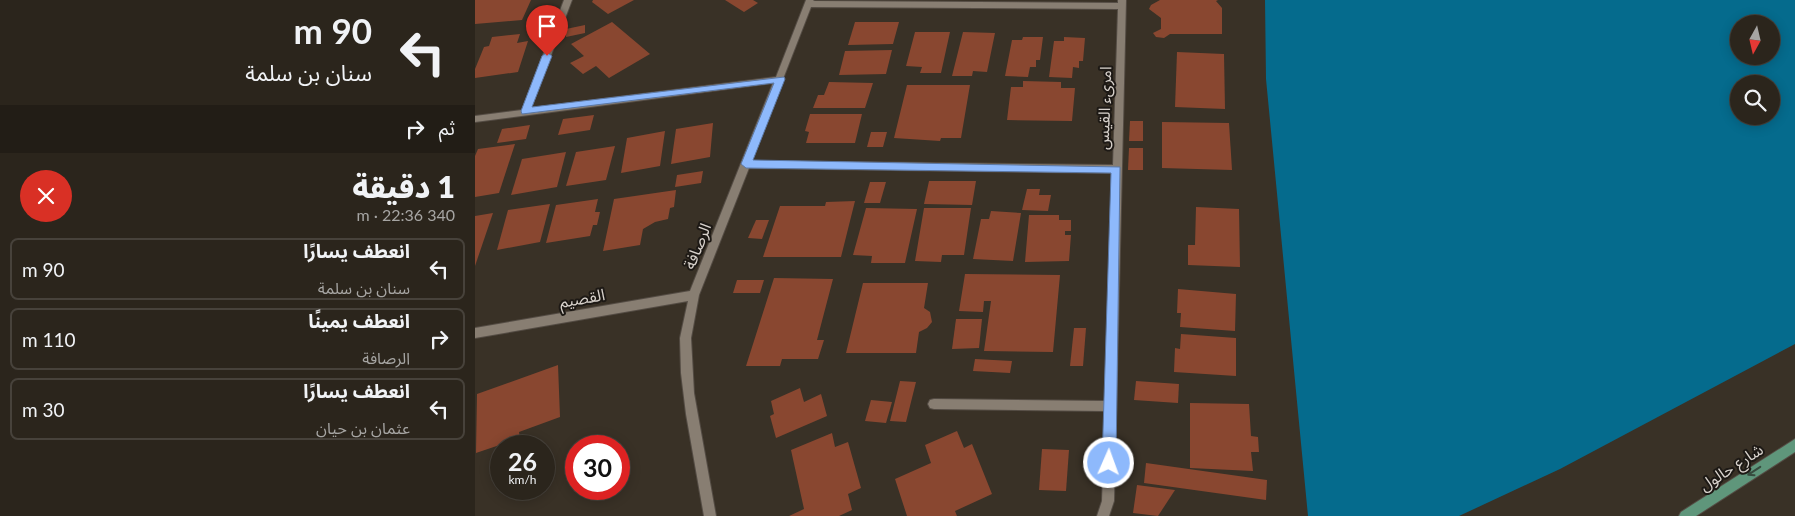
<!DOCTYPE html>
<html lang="ar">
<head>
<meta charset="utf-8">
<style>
  :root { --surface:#2b251c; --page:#332d25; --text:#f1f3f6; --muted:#a6a5a3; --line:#47423b }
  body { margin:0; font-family:Lato,"Noto Sans Arabic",sans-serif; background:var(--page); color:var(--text); direction:rtl; height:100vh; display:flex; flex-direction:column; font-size:19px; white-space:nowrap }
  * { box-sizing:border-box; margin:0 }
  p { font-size:16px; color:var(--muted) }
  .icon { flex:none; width:28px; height:28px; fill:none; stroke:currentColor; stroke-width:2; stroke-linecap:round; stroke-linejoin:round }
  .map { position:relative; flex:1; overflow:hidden; direction:ltr }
  .side { display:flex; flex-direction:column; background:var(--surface); width:475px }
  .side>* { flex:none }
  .hud { background:#2b251c; color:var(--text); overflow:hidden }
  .needle { width:32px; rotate:188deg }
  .buttons { position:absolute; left:1255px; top:15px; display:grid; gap:10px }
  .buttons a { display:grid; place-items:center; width:50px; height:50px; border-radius:50%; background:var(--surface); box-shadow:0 2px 12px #0003,0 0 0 1px var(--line); font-size:25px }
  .speed { position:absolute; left:15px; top:435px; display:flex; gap:10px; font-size:25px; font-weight:700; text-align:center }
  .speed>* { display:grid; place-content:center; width:65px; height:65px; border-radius:50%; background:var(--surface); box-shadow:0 2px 12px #0003,0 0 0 1px var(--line); line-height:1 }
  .speed small { font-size:12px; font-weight:400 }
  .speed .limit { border:8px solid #d22; background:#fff; color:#111 }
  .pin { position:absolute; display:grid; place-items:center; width:42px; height:42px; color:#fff; margin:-51px -21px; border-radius:50% 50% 50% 0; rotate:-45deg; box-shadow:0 0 5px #0007 }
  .pin .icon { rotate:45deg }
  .me { position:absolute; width:55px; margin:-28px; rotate:2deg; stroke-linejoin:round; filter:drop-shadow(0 0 4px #0008) }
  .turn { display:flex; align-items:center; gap:18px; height:105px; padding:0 20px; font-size:22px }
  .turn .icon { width:65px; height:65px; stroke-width:2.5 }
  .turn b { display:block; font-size:35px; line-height:42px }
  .then { display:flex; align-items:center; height:48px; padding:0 20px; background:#0003; gap:10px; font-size:19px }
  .round { display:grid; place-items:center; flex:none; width:52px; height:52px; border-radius:26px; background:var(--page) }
  .headline { display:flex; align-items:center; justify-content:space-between; height:85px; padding:0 20px }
  h1 { font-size:30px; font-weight:800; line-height:38px }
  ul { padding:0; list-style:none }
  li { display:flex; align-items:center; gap:15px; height:62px; margin:0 10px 8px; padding:0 10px; border:2px solid var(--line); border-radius:8px }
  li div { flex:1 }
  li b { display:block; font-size:19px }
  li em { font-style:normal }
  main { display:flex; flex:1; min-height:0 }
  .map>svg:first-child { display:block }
  .water { fill:#056b8d; fill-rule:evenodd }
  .building { fill:#894730 }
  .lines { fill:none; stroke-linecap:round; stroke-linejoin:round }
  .street-casing { stroke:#544c44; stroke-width:2 }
  .secondary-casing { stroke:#544c44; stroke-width:2 }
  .street { fill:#887e72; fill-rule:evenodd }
  .secondary { fill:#5f967b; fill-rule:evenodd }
  .oneway { stroke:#374b3e }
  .route { fill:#8eb9fc; stroke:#5c78a4 }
  .labels { text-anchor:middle; stroke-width:4; stroke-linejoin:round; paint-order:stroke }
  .street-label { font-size:16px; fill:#d8d2cc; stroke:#1d1915 }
</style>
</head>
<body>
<main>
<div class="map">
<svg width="1320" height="516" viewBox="0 0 1320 516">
  <rect width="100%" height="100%" fill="#393126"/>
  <path class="water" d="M790,0H1320V344L1085,469L984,516H833L791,79ZM1264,24H1296V56H1264ZM1264,84H1296V116H1264Z"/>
  <g class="building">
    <polygon points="0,0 56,0 47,20 0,24"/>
    <polygon points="118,0 159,0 133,14 117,2"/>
    <polygon points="250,0 278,0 283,3 269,12"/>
    <polygon points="685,0 743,0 741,1 747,8 747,34 695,34 689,38 681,37 678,33 686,29 686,18 674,9 676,5"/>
    <polygon points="137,22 175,54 134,78 121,66 108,74 95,63 109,56 96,44"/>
    <polygon points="380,22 424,22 418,44 373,45"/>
    <polygon points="110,25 110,33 91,37 91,29"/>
    <polygon points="440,32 475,32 466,73 445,73 447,67 431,66"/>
    <polygon points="488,32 520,33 512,72 498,71 497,76 477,76"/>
    <polygon points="45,34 42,43 53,41 43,72 0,78 0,69 9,47 14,46 17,37"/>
    <polygon points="548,37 568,37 565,60 561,60 561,67 555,67 553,77 530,76 537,40 547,40"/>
    <polygon points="589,37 610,38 608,61 604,61 604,68 598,67 597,78 574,77 579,41 589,41"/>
    <polygon points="417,50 411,74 364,75 370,51"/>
    <polygon points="702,52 749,54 750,109 700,107"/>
    <polygon points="548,81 586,82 586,88 600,88 597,121 532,120 536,87 548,87"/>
    <polygon points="354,82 398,83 390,108 338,108 343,95 349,95"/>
    <polygon points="432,85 495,85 486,138 466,138 465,141 419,138"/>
    <polygon points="335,114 387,114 380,143 331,143 334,132 330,131"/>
    <polygon points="119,115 115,130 83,135 88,119"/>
    <polygon points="655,121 668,121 668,141 654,141"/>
    <polygon points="687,122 754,123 757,170 687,168"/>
    <polygon points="238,123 235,157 196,164 201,129"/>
    <polygon points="55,125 51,139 22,143 27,129"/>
    <polygon points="190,131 185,166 146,173 152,138"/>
    <polygon points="396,132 412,132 408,147 392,147"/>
    <polygon points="40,144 24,193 0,197 0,156 3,149"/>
    <polygon points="140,146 131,180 91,186 101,152"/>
    <polygon points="654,148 668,148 668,170 653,170"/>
    <polygon points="91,152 82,187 36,195 47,159"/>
    <polygon points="228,171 226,183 200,187 202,175"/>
    <polygon points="454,181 501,181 497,205 449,204"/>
    <polygon points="395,182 411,182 405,203 389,203"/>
    <polygon points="552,189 565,189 564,195 576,195 573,211 547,210"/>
    <polygon points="201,190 199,207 195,208 193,219 180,222 168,229 165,245 128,251 139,199"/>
    <polygon points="123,199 120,212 125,212 122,225 118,225 115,236 71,243 81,205"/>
    <polygon points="380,201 366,257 288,257 305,206 350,206 351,202"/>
    <polygon points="75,204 65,242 22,250 33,210"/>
    <polygon points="721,207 764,209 765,267 713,265 713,245 720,245"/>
    <polygon points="391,208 442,209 430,263 396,263 397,256 378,255"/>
    <polygon points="449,208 496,208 489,255 467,255 466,262 440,261"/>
    <polygon points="516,211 546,213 538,261 498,259 506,219 514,219"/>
    <polygon points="18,213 0,266 0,216"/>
    <polygon points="554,215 584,215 584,220 596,220 596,231 590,231 590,235 596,235 594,261 550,262"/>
    <polygon points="281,220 294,220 287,239 273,238"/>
    <polygon points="490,274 585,275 578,352 509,351 516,301 509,301 508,312 484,311"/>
    <polygon points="299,278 358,279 342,340 349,340 343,359 307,359 305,366 271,366"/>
    <polygon points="262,280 289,280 285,293 258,293"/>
    <polygon points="388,283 453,283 449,308 455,312 457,322 452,328 444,332 441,353 371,353"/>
    <polygon points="703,289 761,294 760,331 705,327 706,313 702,313"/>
    <polygon points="481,319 507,319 504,348 477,349"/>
    <polygon points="599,328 611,328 608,366 595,366"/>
    <polygon points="706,334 761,338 761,376 699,372 700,348 705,349"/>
    <polygon points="500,359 537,361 535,373 498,371"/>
    <polygon points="83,365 85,417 44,432 45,438 1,453 2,394"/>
    <polygon points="425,381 441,382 431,422 415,421"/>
    <polygon points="661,381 704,384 703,403 659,400"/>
    <polygon points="325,388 329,402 346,394 352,416 301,438 295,416 299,414 296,401"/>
    <polygon points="396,400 417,402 411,423 390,421"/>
    <polygon points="715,403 774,404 776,436 783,437 784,452 776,452 778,471 715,468"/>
    <polygon points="482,431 489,448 497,444 517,494 480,511 482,516 432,516 420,479 456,463 450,445"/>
    <polygon points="357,433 360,447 373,442 386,488 373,494 377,510 364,516 314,516 329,509 316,450"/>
    <polygon points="567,449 594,450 591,491 564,490"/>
    <polygon points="671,463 792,480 791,500 669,483"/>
    <polygon points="662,485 700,490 683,516 658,513"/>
  </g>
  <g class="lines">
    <defs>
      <path id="street" d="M89,0H97L56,108L301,77L331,0H339L338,1L643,3V0H651L639,501L634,516H622L627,501L630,411L459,409L455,408L453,404L455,400L459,399L630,401L638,173L274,168L224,295L216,338L219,393L241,516H229L211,414L206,373L205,338L213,301L0,338V328L215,291L298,83L0,122V116L47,110ZM336,7L643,9L638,165L276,161Z"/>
      <polygon id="secondary" points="1320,439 1320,452 1221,516 1204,516 1206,512"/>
    </defs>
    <use href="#street" class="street-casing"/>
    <use href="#secondary" class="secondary-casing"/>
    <use href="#street" class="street"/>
    <use href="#secondary" class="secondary"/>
  </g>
  <defs><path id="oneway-shaft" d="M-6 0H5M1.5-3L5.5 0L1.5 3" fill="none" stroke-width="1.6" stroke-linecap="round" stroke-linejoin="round" transform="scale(1.25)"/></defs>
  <use class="oneway" href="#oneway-shaft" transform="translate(1279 471) rotate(147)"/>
  <polygon class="route" points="72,52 77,56 57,107 309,77 310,79 278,160 645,167 641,463 639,468 634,470 629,468 627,463 636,173 271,168 266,164 299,83 47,114 46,111 67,56"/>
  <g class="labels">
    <g class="street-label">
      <text transform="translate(629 108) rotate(-88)" y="6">امرىء القيس</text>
      <text transform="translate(222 246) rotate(-68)" y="6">الرصافة</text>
      <text transform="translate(107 298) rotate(-10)" y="6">القصيم</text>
      <text transform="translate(1256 467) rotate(-33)" y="6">شارع حالول</text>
    </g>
  </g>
</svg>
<div class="buttons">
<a><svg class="needle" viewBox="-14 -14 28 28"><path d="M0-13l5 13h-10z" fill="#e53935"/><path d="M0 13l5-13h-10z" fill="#a6a5a3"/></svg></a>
<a><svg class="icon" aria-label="search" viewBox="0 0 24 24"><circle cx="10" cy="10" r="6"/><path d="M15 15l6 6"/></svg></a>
</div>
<div class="speed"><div>26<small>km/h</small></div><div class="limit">30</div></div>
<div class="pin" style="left:72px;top:56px;background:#d93025"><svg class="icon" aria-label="arrive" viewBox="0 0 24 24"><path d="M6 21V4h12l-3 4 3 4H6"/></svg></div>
<svg class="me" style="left:634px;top:463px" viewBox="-20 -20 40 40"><circle r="17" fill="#8eb9fc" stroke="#fff" stroke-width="3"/><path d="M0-11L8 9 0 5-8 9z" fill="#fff"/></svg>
</div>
<section class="side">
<div class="hud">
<div class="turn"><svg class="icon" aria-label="left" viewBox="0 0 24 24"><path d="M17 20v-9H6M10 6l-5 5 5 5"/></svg><div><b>90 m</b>سنان بن سلمة</div></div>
<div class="then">ثم<svg class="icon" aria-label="right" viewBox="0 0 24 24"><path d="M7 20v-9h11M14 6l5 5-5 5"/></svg></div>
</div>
<div class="headline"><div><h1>1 دقيقة</h1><p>340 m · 22:36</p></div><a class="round" style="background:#d93025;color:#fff"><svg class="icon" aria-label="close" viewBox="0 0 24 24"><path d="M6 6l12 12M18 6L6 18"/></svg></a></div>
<ul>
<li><svg class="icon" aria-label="left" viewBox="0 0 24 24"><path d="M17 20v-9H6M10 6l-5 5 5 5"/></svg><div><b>انعطف يسارًا</b><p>سنان بن سلمة</p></div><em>90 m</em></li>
<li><svg class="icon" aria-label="right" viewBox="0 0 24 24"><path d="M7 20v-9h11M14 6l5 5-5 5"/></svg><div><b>انعطف يمينًا</b><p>الرصافة</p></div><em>110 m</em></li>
<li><svg class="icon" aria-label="left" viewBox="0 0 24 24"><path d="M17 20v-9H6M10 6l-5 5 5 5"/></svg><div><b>انعطف يسارًا</b><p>عثمان بن حيان</p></div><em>30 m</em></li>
</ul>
</section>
</main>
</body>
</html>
